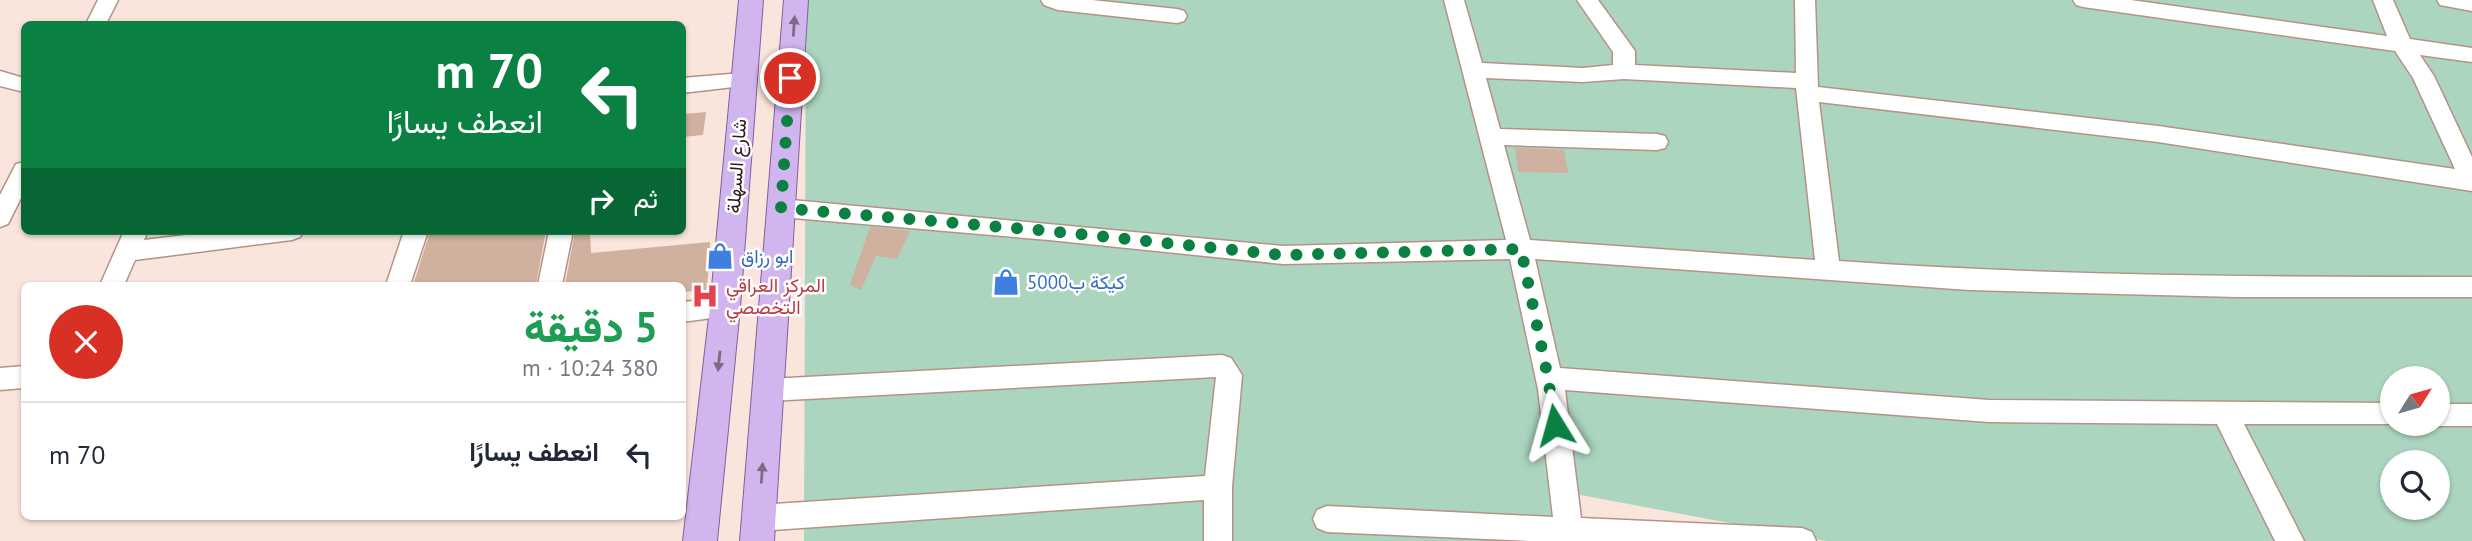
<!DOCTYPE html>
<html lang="ar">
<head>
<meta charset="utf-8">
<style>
  :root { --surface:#fff; --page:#f2f2f3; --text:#1f2937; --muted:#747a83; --line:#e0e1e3 }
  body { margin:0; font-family:"PT Sans",Vazirmatn,sans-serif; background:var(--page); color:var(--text); direction:rtl; height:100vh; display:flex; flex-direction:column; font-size:26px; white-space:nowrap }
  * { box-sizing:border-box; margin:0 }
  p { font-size:23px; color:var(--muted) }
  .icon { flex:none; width:38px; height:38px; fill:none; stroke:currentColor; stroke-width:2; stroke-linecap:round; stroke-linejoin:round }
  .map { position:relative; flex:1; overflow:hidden; direction:ltr }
  .panel { position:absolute; left:21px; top:282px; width:665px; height:238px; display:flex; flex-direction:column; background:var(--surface); border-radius:10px; box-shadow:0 2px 5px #0004; direction:rtl }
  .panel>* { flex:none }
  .banner { position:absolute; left:21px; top:21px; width:665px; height:214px; border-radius:10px; box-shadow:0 2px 5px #0004; direction:rtl; background:#0b8043; color:#fff; overflow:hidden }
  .needle { width:46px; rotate:53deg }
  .fabs { position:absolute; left:2380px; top:366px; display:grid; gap:14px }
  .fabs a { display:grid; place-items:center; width:70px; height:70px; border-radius:50%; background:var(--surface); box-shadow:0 2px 5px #0004; font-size:35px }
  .pin { position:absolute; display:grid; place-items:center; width:60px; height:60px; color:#fff; margin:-30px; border:4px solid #fff; border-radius:50%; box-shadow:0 2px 7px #0007 }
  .me { position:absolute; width:77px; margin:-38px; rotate:352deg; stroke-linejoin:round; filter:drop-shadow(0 0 5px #0008) }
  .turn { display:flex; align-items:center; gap:24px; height:147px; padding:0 28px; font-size:32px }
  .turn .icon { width:91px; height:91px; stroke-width:2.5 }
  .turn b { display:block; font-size:49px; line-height:60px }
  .then { display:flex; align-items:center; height:66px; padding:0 28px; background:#0003; gap:14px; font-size:26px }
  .round { display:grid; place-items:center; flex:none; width:74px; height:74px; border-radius:37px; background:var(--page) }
  .summary { display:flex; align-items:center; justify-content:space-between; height:119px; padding:0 28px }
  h1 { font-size:42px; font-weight:800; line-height:52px; color:#1e9e55 }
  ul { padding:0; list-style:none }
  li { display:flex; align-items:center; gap:21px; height:105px; padding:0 28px; border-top:2px solid var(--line) }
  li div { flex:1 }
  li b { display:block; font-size:26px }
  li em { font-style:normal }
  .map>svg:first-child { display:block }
  .green { fill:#abd5bf; fill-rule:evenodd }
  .building { fill:#d0b09f }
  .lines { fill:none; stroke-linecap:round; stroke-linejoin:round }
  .minor-casing { stroke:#b49386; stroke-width:3 }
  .major-casing { stroke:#82609d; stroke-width:2 }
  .minor { fill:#fff; fill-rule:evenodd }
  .major { fill:#d0b5ee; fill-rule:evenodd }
  .oneway { fill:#7e6a84 }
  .route { stroke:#0b8043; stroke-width:12; stroke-dasharray:0 21.6 }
  .labels { text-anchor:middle; stroke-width:5; stroke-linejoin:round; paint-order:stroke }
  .street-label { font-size:19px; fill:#2d201b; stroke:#fff }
  .shop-label { font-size:19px; fill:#366cbe; stroke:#fff; text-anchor:start }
  .health-label { font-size:19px; fill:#be3a42; stroke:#fff; text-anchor:start }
</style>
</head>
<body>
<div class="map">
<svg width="2472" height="541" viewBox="0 0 2472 541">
  <rect width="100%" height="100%" fill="#fae5dc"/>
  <path class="green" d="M806,0H2472V541H1826L1570,493L1562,541H804ZM2392,378H2438V424H2392ZM2392,462H2438V508H2392Z"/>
  <g class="building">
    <polygon points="706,112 703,135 682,137 685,114"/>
    <polygon points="1515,148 1564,150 1568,173 1518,172"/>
    <polygon points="870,227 910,231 897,259 876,256 861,290 850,285"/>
    <polygon points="437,231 546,231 536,285 413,285 429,235 436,235"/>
    <polygon points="575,231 590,231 591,253 710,242 707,290 682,292 682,285 565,285"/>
  </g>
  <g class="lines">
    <defs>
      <g id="minor">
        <polygon points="98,0 118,0 106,24 86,24"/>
        <polygon points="1041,0 1092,0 1177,9 1184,11 1187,16 1184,21 1177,23 1058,10 1044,5"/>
        <path d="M1444,0H1464L1482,63L1583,68L1613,65V52L1577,0H1598L1635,51V65L1796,73L1795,0H1815L1818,87L2158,126L2455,169L2413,78L2395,51L2083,7L2076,5L2073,0H2131L2387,36L2373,0H2393L2410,39L2472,48V62L2420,55L2434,76L2472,157V191L2158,142L1819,102L1839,261C2050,276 2261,277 2472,277V297H2237L1969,290L1535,259L1560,368L1989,400L2392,403V424H2397H2244L2304,541H2275L2217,424L1989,422L1565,390L1581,518L1802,528L1812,532L1816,541H1529L1327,532L1317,528L1313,519L1317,510L1327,506L1553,517L1538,389L1510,259L1283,264L1049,240L781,217L773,214L769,208L773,202L781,199L1283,246L1506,240ZM1486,78L1583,82L1624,79L1796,88L1815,260L1530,240L1504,145L1657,150L1665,148L1668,142L1665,136L1657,134L1500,129Z"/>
        <polygon points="2437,0 2472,0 2472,11 2440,5"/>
        <polygon points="0,71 24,78 24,92 0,86"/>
        <polygon points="743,73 751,75 754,80 751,85 682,93 682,78"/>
        <polygon points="24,162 24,192 8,224 0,227 0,195 16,164"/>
        <polygon points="124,231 148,231 144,240 219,231 304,231 300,237 292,240 135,260 124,285 100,285"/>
        <polygon points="404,231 428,231 410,285 386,285"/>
        <polygon points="549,231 573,231 562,285 538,285"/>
        <polygon points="725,298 734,301 738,308 734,315 682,322 682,302"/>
        <polygon points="1222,355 1231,358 1242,375 1232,487 1232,541 1204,541 1204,500 759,531 749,527 745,518 749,509 759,505 1205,476 1216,377 769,401 760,398 756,390 760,382 769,379"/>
        <polygon points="24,366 24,388 0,390 0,368"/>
        <polygon points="2438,404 2472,404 2472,426 2438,426 2430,424 2438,424"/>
      </g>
      <g id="major">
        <polygon points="739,0 763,0 740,308 717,541 683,541 710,308"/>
        <polygon points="784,0 808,0 774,541 740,541"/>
      </g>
    </defs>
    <use href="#minor" class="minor-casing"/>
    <use href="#major" class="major-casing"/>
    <use href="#minor" class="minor"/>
    <use href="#major" class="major"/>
  </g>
  <defs><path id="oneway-solid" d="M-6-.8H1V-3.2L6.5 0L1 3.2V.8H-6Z" transform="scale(1.75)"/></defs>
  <g class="oneway">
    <use href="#oneway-solid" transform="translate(794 26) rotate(-86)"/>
    <use href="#oneway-solid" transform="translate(719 361) rotate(96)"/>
    <use href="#oneway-solid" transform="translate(762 473) rotate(-86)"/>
  </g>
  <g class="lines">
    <polyline class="route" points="790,78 781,208 1049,231 1283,255 1521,249 1548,378 1555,425"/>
  </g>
  <defs>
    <symbol id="shop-bare" viewBox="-9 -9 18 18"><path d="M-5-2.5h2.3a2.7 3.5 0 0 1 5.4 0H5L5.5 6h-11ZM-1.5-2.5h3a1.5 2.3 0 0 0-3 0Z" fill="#3f7fe0" stroke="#fff" stroke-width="2.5" paint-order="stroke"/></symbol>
    <symbol id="hospital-bare" viewBox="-9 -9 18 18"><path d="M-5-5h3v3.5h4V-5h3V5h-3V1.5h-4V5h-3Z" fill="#e0444e" stroke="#fff" stroke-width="2.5" paint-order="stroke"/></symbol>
  </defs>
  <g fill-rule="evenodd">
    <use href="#shop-bare" x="701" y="237" width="38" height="38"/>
    <use href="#shop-bare" x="987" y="263" width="38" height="38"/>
    <use href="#hospital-bare" x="686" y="277" width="38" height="38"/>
  </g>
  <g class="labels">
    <g class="street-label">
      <text transform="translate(736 166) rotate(-86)" y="7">شارع السهلة</text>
    </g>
    <g class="shop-label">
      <text x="741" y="263">ابو رزاق</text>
      <text x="1027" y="289">كيكة ب5000</text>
    </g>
    <g class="health-label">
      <text x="726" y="292">المركز العراقي<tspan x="726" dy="22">التخصصي</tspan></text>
    </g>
  </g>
</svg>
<div class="fabs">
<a><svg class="needle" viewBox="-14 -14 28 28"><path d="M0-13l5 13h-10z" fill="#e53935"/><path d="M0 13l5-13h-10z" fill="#747a83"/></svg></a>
<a><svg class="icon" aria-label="search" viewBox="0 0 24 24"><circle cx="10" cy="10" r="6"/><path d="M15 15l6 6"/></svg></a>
</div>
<div class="pin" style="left:790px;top:78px;background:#d93025"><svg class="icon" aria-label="arrive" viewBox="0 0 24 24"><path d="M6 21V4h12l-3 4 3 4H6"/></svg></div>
<svg class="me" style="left:1555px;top:425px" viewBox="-20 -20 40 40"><path d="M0-17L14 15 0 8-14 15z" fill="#0b8043" stroke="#fff" stroke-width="4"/></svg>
<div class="banner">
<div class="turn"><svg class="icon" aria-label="left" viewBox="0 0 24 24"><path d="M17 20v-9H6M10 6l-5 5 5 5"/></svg><div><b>70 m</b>انعطف يسارًا</div></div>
<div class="then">ثم<svg class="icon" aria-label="right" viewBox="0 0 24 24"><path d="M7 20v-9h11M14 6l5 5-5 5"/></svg></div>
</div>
<section class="panel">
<div class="summary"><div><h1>5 دقيقة</h1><p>380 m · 10:24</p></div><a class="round" style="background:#d93025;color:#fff"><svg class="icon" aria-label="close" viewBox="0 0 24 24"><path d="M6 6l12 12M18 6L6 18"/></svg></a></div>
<ul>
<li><svg class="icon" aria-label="left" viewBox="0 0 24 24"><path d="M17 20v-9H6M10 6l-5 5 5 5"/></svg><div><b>انعطف يسارًا</b></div><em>70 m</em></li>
</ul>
</section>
</div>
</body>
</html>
